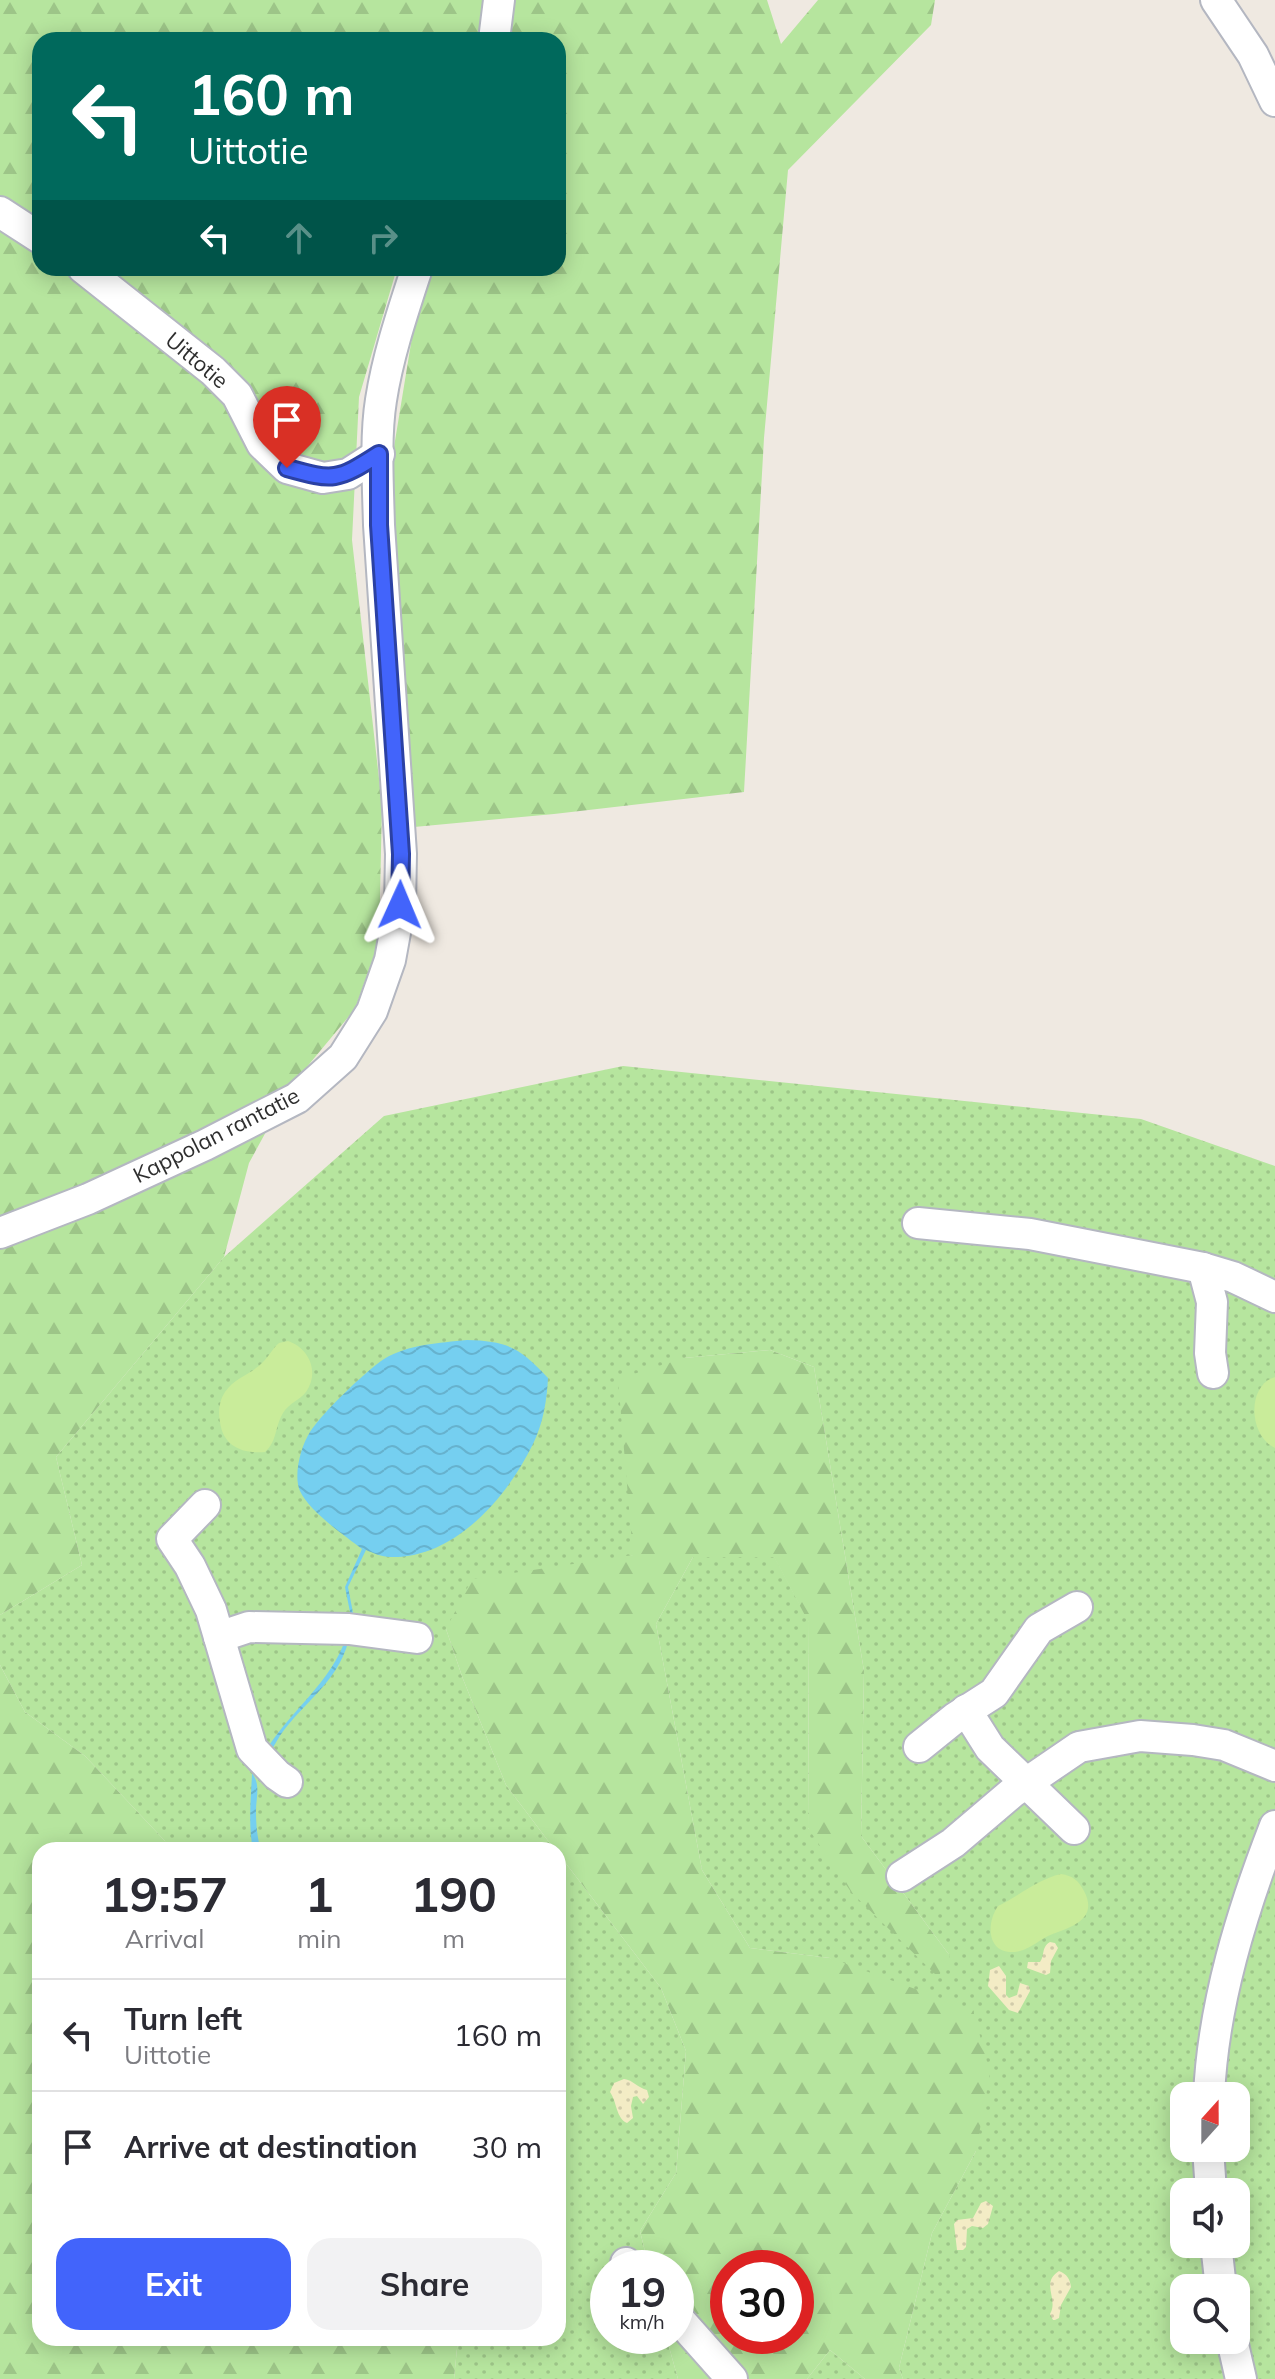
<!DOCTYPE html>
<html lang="en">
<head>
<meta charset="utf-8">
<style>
  :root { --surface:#fff; --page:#f2f2f3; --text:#2b2b33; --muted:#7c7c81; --line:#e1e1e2; --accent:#4264fb }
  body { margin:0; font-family:Mulish,sans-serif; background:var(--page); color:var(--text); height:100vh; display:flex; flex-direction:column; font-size:30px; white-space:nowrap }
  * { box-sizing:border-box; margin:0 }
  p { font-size:26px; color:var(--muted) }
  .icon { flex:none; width:44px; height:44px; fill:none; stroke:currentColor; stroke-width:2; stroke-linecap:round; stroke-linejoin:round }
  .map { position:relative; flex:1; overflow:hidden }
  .panel { position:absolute; left:32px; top:1842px; width:534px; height:504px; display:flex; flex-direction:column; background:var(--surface); border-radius:24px; box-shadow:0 4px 20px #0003 }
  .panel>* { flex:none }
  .banner { position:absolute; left:32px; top:32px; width:534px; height:244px; border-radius:24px; box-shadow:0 4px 20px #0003; background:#00695c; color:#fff; overflow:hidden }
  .needle { width:52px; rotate:21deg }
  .buttons { position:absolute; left:1170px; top:2082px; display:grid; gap:16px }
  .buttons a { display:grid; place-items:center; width:80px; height:80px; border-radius:16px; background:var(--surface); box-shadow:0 4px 20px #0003; font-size:40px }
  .speed { position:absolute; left:590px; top:2250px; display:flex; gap:16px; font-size:40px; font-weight:700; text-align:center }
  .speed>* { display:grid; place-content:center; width:104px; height:104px; border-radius:50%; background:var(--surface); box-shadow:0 4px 20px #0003; line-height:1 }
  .speed small { font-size:20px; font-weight:400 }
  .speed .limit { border:12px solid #d22; background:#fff; color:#111 }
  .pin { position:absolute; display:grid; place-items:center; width:68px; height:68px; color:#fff; margin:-82px -34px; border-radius:50% 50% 50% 0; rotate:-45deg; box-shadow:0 0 8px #0007 }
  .pin .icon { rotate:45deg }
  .me { position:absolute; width:88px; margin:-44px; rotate:1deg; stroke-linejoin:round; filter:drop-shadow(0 0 6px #0008) }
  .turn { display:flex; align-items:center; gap:28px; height:168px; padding:0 24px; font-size:36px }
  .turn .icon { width:104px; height:104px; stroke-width:2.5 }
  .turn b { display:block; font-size:56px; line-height:68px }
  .lanes { display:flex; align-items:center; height:76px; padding:0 24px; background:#0003; justify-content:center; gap:40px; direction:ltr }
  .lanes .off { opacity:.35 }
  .eta { display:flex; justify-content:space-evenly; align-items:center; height:136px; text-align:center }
  .eta b { font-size:48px; font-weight:700; line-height:56px }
  .primary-button { display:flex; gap:16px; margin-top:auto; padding:16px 24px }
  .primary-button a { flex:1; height:92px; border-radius:24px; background:var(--accent); color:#fff; font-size:32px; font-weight:700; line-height:92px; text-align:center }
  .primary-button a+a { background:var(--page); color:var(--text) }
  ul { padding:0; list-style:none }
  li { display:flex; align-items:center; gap:24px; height:112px; padding:0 24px; border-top:2px solid var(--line) }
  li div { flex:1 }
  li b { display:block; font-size:30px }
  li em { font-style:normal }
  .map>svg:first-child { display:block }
  .grass { fill:url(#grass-dots); fill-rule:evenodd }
  .forest { fill:url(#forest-firs); fill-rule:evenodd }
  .sand { fill:url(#sand-dots) }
  .pitch { fill:#c9ec9a }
  .water { fill:url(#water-waves) }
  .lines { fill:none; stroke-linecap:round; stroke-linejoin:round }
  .minor-casing { stroke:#b4b7c1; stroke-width:34 }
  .minor { stroke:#fff; stroke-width:30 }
  .route-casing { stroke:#2b41a3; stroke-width:20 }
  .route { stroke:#4264fb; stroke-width:14 }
  .labels { text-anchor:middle; stroke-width:6; stroke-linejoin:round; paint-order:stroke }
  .street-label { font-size:22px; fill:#2e2e2e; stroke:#fff }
</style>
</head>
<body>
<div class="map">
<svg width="1275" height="2379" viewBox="0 0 1275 2379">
  <defs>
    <pattern id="grass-dots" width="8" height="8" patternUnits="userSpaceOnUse" patternTransform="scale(2)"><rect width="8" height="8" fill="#b6e59e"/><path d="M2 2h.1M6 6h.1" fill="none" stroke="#9dc588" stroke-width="1.8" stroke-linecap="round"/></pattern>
    <pattern id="forest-firs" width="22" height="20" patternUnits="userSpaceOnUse" patternTransform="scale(2)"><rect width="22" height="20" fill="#b6e59e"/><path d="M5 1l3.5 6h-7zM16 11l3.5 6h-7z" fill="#9dc588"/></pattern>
    <pattern id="sand-dots" width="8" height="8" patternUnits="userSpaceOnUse" patternTransform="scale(2)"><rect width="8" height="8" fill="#f3ecc5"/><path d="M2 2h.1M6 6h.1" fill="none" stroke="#d1cbaa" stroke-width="1.8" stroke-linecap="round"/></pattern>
    <pattern id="water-waves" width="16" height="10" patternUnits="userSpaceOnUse" patternTransform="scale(2)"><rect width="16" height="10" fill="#75cff0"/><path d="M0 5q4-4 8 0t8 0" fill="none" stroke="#66b2ce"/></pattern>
  </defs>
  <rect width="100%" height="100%" fill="#efe9e1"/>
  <g class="grass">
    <path d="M623,1066L1141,1119L1275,1166V2379H903L899,2368L932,2233L976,2151L830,1958L750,1948L702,1870L656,1624L693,1557L774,1556L809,1622L808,1828L950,1956L861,1836L864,1671L814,1367L770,1350L684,1358L633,1555L446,1629L463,1679L506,1785L555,1850H166L165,1841L85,1756L25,1712L0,1665V1615L82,1565L56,1457L224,1257L384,1116ZM1184,2096H1236V2148H1184ZM1184,2192H1236V2244H1184ZM1184,2288H1236V2340H1184Z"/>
    <polygon points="558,1853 661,1988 686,2051 676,2173 640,2231 649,2268 608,2268 608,2336 666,2336 678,2379 454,2379 458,2338 558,2338"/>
    <polygon points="830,2350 865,2379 807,2379"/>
  </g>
  <g class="forest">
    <polygon points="0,0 486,0 480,40 40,40 40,268 397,268 359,397 352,540 382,805 379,942 355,1009 291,1086 249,1163 224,1257 56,1457 82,1565 0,1615"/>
    <polygon points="514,0 767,0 781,44 818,0 935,0 931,25 788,170 764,438 744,792 554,814 414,827 395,572 393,453 416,313 435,268 558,268 558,40 507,40"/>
    <path d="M770,1350L814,1367L864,1671L861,1836L950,1956L938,1977L851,1892L808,1828L809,1623L774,1557H693L656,1624L702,1870L750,1948L830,1958L973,2010L990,2073L976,2151L932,2233L899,2368L903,2379H865L830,2350L807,2379H678L666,2336H676V2268H649L640,2231L676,2173L686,2051L661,1988L558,1853V1850H555L506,1785L463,1679L446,1629L472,1579L633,1555L618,1379L684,1358ZM728,2268H796V2336H728Z"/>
    <polygon points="0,1665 25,1712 85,1756 165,1841 166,1850 40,1850 40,2338 458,2338 454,2379 0,2379"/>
  </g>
  <g class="sand">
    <path d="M1050,1942L1055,1943L1058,1948L1051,1961L1050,1973L1046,1975L1027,1968L1028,1962H1040C1045,1956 1041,1947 1050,1942Z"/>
    <polygon points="999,1966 1006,1976 1006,1995 1009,1998 1017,1995 1020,1983 1029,1986 1030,1991 1018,2013 1009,2010 988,1986 990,1970"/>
    <path d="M624,2079C633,2080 638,2088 647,2090L649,2097L643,2104L637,2096L633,2097L631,2106L633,2118L627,2123C616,2118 617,2102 610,2092L614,2083Z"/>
    <polygon points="986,2201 993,2206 988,2224 983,2228 972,2226 967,2229 966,2247 963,2250 957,2250 954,2224 957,2220 973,2218 981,2203"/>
    <path d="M1059,2271C1067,2274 1070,2279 1071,2287L1061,2305L1059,2318L1055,2320H1053L1050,2314C1059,2299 1040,2283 1059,2271Z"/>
  </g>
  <g class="pitch">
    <path d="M288,1341C309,1348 320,1372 306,1392C300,1400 289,1403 283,1413C275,1426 277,1442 265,1452C242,1454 223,1446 220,1422C218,1412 219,1401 225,1392C235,1377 252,1374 263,1362C269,1356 273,1348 279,1343Z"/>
    <path d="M1275,1377V1448C1249,1436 1246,1386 1275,1377Z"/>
    <path d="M1061,1874C1073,1876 1078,1880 1084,1891C1100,1921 1067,1928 1048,1936C1038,1941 1031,1948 1020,1951C989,1958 984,1927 998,1906C1019,1896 1038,1879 1061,1874Z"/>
  </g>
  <g class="water">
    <path d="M467,1340C508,1341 520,1348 548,1378C547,1400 543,1424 533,1444C507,1497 455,1559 390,1557C382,1557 373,1553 366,1550L348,1587L354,1618L351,1617L345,1587L362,1549C345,1536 309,1511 300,1491C293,1475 301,1446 310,1432C322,1413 366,1371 384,1359C409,1344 439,1343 467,1340Z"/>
    <path d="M347,1635H350C341,1678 309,1698 284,1730C278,1738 273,1748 267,1758L263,1755C288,1712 332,1683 347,1635Z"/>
    <path d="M252,1773C261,1785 256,1797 256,1811C256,1823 257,1838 261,1850H253C248,1824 251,1799 252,1773Z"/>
  </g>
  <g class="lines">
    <defs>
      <g id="minor">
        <polyline points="1216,0 1253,55 1275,101"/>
        <polyline points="494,40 499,0"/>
        <polyline points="0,212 40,238"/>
        <polyline points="83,268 213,371 237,395 262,444 287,468 323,478 348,474 379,454"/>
        <polyline points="918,1223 1030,1234 1203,1268"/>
        <path d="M0,1233L88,1199L205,1145L297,1098L343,1057L372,1011L390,960L400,905L401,854L379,525C378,487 375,437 381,400C388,355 403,311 417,268"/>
        <polyline points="1213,1373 1210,1353 1212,1302 1203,1268 1233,1277 1275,1297"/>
        <polyline points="205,1505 172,1539 190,1566 211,1610 252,1749 277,1775 287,1782"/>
        <polyline points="219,1637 249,1627 349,1629 417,1638"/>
        <polyline points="966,1710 990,1748 1074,1829"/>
        <polyline points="919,1747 955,1718 994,1693 1039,1629 1077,1607"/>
        <polyline points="902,1876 953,1843 1013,1792 1079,1747 1140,1736 1193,1740 1224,1745 1275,1766"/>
        <path d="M1209,2096C1213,2004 1242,1911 1275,1826"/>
        <polyline points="1208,2148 1211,2192"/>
        <polyline points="1216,2244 1221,2288"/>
        <polyline points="626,2263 630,2268"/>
        <polyline points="676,2316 732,2379"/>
        <polyline points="1232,2340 1241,2379"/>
      </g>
    </defs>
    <use href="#minor" class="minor-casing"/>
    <use href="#minor" class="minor"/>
  </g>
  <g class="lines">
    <defs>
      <path id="route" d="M287,468C334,481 337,481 379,454V525L401,854L400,905"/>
    </defs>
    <use href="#route" class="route-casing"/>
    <use href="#route" class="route"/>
  </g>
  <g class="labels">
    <g class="street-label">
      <text transform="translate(197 360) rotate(40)" y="8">Uittotie</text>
      <text transform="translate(216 1135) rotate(-27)" y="8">Kappolan rantatie</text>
    </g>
  </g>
</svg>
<div class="buttons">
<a><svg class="needle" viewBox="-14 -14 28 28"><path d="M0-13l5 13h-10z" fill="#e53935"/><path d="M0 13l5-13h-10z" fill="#7c7c81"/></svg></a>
<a><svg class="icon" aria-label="sound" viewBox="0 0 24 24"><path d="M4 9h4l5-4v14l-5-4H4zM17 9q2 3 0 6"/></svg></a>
<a><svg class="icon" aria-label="search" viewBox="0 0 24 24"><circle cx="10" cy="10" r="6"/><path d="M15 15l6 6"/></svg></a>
</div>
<div class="speed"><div>19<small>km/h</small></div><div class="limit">30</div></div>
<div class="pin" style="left:287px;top:468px;background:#d93025"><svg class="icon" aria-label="arrive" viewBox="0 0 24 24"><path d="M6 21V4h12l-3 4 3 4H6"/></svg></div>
<svg class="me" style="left:400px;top:905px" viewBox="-20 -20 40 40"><path d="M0-17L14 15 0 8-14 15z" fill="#4264fb" stroke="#fff" stroke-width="4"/></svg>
<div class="banner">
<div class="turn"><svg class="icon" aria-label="left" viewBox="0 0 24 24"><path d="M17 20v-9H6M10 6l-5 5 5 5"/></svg><div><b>160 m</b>Uittotie</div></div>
<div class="lanes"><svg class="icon" aria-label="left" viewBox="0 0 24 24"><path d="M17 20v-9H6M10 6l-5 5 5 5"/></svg><svg class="icon off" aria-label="ahead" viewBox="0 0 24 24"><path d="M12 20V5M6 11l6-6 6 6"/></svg><svg class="icon off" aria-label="right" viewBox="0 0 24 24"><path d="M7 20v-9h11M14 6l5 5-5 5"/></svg></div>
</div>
<section class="panel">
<div class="eta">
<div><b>19:57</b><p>Arrival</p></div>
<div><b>1</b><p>min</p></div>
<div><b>190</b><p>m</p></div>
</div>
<ul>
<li><svg class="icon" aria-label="left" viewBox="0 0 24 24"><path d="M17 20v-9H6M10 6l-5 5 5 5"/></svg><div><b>Turn left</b><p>Uittotie</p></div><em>160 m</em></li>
<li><svg class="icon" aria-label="arrive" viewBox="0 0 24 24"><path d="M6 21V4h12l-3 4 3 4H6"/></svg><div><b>Arrive at destination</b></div><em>30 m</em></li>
</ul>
<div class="primary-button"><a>Exit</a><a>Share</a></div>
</section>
</div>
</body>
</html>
